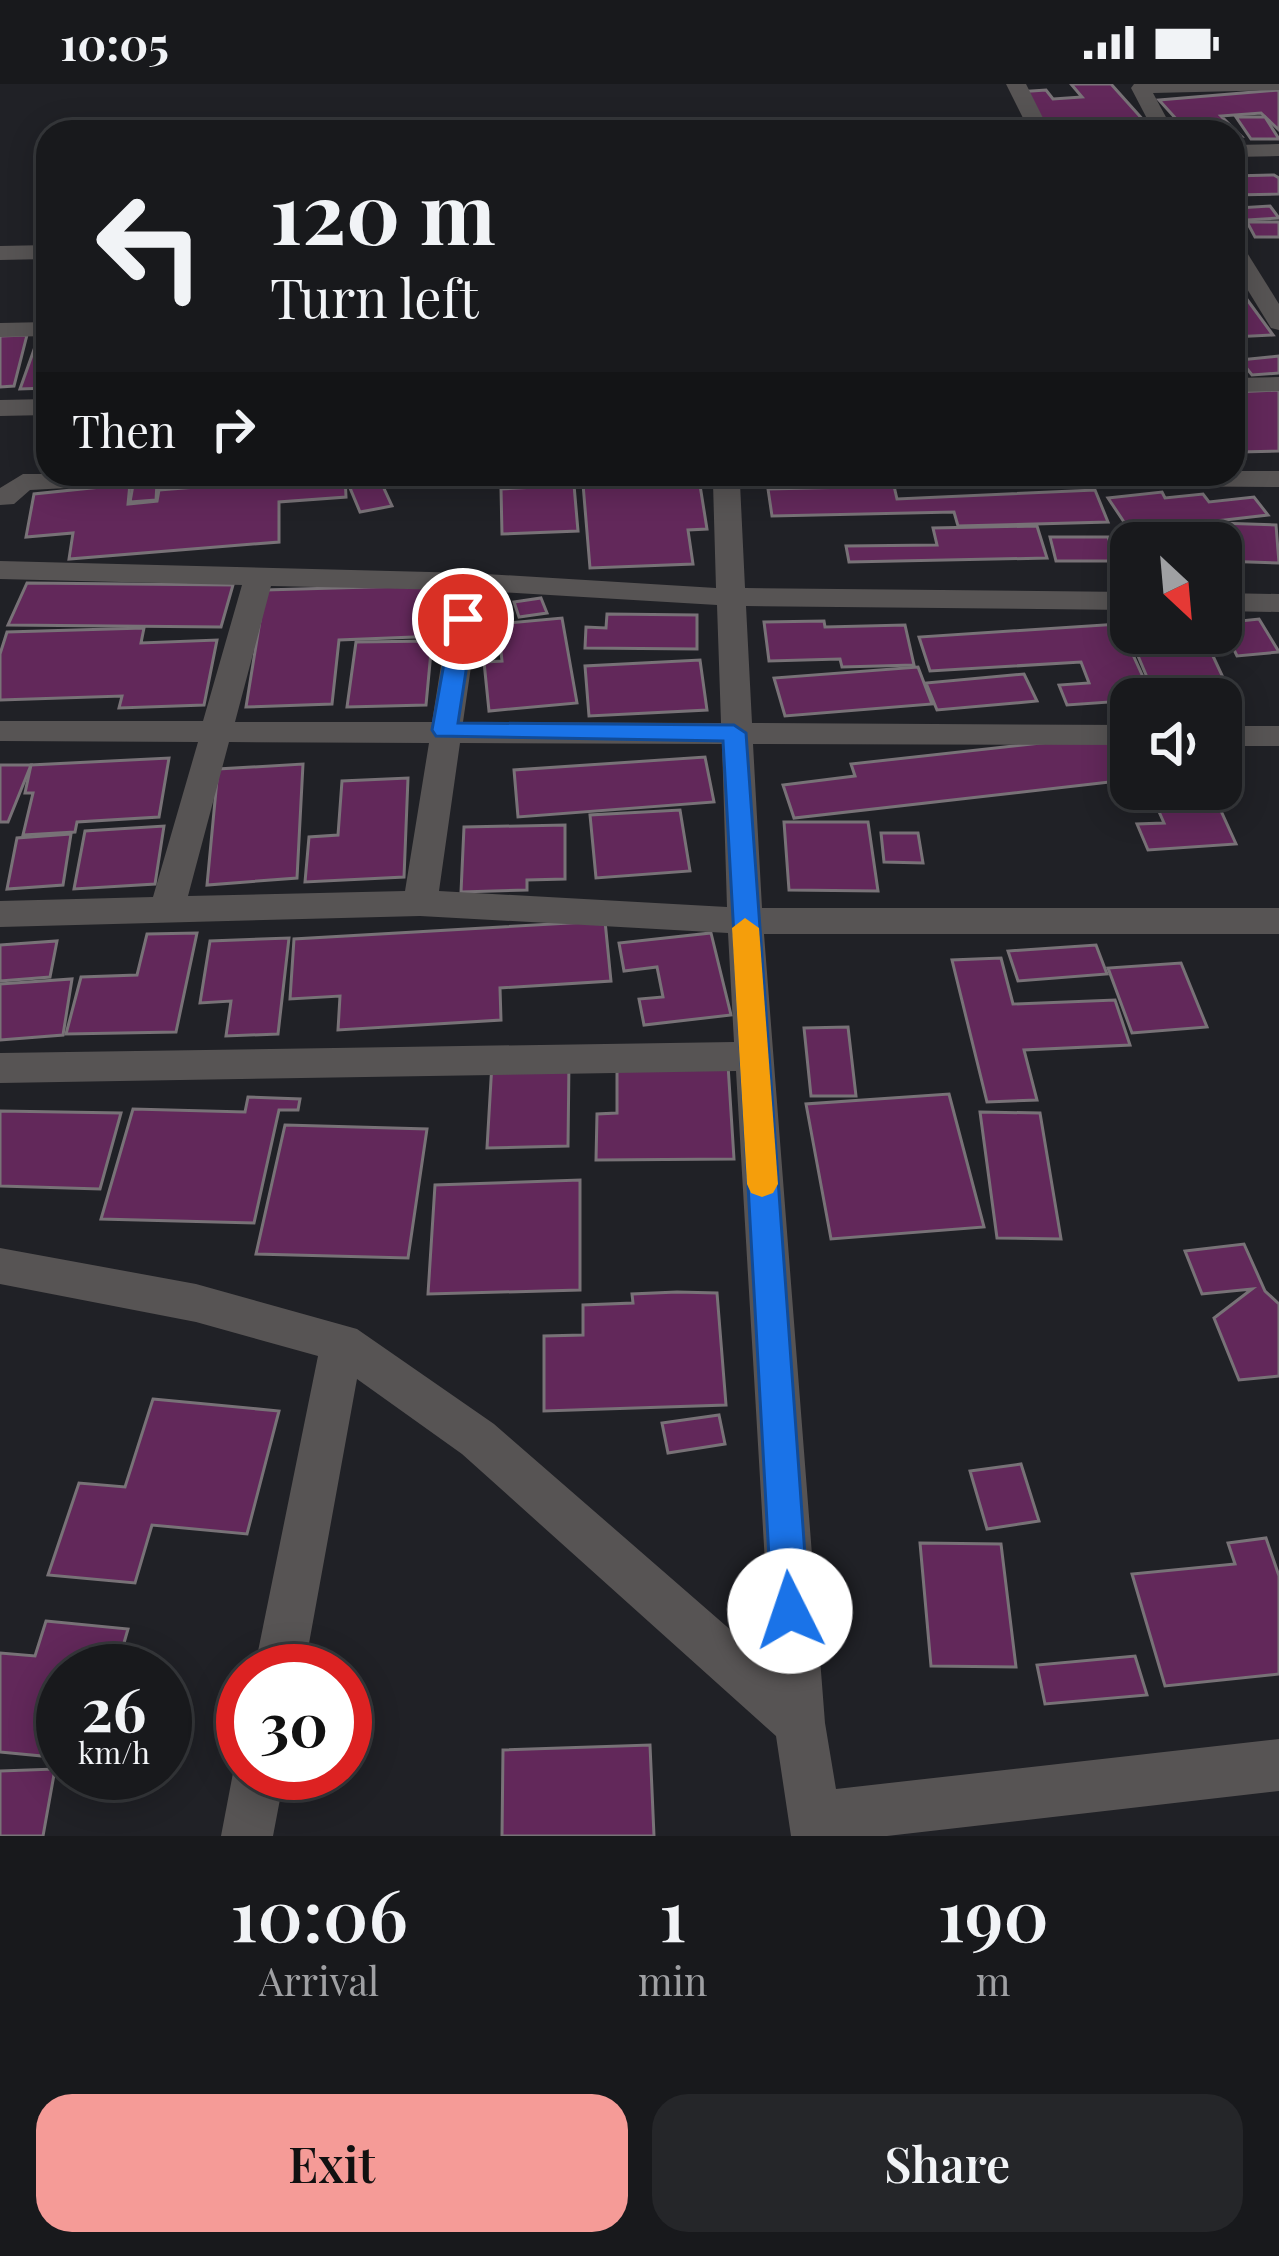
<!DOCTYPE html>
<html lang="en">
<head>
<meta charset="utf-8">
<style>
  :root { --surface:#18191c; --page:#252629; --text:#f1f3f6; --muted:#9fa0a3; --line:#36383b; --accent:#f59b97 }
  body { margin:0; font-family:"Playfair Display",serif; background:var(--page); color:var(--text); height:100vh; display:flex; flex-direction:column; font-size:45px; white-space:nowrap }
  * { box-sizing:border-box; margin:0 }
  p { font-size:39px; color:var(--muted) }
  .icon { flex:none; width:66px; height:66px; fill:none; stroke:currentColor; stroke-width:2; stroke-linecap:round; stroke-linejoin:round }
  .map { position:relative; height:1752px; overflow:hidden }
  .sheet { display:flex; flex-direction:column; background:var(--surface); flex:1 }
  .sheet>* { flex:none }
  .hud { position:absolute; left:36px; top:36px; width:1209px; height:366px; border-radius:36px; box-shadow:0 6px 30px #0003,0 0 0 3px var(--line); background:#18191c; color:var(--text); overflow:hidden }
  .needle { width:78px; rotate:154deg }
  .buttons { position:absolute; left:1110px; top:438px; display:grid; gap:24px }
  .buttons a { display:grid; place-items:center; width:132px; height:132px; border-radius:24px; background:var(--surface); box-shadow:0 6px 30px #0003,0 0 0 3px var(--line); font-size:60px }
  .speed { position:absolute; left:36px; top:1560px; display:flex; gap:24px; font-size:60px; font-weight:700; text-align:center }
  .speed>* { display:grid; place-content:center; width:156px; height:156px; border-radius:50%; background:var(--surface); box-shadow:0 6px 30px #0003,0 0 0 3px var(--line); line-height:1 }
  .speed small { font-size:30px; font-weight:400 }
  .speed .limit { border:18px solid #d22; background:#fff; color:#111 }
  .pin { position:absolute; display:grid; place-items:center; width:102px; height:102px; color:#fff; margin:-51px; border:6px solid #fff; border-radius:50%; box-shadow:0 3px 12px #0007 }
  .me { position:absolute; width:132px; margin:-66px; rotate:356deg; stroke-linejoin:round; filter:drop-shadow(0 0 9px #0008) }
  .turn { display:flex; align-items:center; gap:42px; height:252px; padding:0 36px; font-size:54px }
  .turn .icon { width:156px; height:156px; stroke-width:2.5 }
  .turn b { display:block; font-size:84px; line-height:102px }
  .then { display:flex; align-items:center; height:114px; padding:0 36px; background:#0003; gap:24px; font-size:45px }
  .eta { display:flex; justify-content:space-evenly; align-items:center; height:204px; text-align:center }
  .eta b { font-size:72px; font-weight:600; line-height:84px }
  .cta { display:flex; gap:24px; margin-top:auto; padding:24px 36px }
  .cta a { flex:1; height:138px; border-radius:36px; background:var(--accent); color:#111; font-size:48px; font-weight:600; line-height:138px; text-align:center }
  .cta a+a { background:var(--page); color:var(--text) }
  .status { display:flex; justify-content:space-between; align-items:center; height:84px; padding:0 60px; background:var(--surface); direction:ltr }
  .status svg { height:33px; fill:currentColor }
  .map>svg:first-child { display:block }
  .building { fill:#62285a; stroke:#787277; stroke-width:3 }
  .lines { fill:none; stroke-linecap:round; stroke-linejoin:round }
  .minor { fill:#575454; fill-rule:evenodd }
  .route { fill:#1a73e8; stroke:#114b97; stroke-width:3 }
  .slow { fill:#f59e0b }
</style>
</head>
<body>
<div class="status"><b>10:05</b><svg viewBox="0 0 49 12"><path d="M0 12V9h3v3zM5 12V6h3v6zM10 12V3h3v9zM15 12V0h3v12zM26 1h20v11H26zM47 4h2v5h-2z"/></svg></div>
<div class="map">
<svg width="1279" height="1752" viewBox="0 0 1279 1752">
  <rect width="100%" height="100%" fill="#202126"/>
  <g class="building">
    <polygon points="1071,0 1111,0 1154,48 1049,48 1017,8 1046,6 1053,15 1082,13"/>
    <polygon points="1279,6 1279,46 1261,29 1221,32 1241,52 1188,48 1159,16"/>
    <polygon points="1236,33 1265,33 1279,55 1251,55"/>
    <polygon points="1274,91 1279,94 1279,110 1233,111 1233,92"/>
    <polygon points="1270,122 1279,134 1247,136 1237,124"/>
    <polygon points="1247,138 1279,138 1279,153 1255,153"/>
    <polygon points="1233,199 1235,199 1273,251 1233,253"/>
    <polygon points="27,251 14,302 0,303 0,252"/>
    <polygon points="36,260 48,260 48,304 20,305"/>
    <polygon points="1279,272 1279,289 1252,291 1240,276"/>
    <polygon points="1279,306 1279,367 1240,368 1244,374 1233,374 1233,308"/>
    <polygon points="345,391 346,413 279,418 279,458 69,475 73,449 26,453 34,410 130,400 128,420 157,417 159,406"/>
    <polygon points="699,395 707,445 688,446 693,480 590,484 583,400"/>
    <polygon points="381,398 392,422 360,428 350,404"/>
    <polygon points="157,399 156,416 130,418 133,401"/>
    <polygon points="574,401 578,447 502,450 501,405"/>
    <polygon points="894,402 897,415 1095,406 1108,438 958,442 954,428 772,432 768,405"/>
    <polygon points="1162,408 1165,414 1203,410 1209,418 1254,413 1268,431 1130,447 1108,414"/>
    <polygon points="1187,438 1276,441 1279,479 1221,477 1221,459 1132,459 1130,453 1191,455"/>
    <polygon points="1037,442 1047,474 849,478 846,462 937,461 933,444"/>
    <polygon points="1050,453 1108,453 1116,477 1056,477"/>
    <polygon points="27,499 233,501 221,543 8,541"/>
    <polygon points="441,501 439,552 339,556 332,620 246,623 265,506"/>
    <polygon points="541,514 547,529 519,533 514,518"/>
    <polygon points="607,530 697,531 697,565 585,564 586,543 606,544"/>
    <polygon points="562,534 577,619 489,627 484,578 502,577 498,540"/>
    <polygon points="1259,535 1279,568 1237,572 1221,539"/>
    <polygon points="824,537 825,543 905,541 914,581 842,583 840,575 769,577 764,538"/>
    <polygon points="1119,540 1153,615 1067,621 1059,601 1089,599 1081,578 930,587 919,553"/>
    <polygon points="144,544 141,559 217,556 204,621 119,624 122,612 0,616 0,570 7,548"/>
    <polygon points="432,557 426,621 347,623 356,558"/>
    <polygon points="1206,557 1227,602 1152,605 1133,560"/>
    <polygon points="700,576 707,626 589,632 585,582"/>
    <polygon points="918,583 932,620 785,632 774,594"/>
    <polygon points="1024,590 1037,617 937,626 926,599"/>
    <polygon points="1104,652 1127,696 794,734 783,701 855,692 851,680"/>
    <polygon points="705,673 714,718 518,733 514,686"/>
    <polygon points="169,674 159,733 77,738 75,748 23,751 33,709 25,709 31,681"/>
    <polygon points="303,680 297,794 207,801 218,685"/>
    <polygon points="0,681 31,681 8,738 0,738"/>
    <polygon points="408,694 404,793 305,798 309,753 338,751 342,697"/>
    <polygon points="1149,705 1211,705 1236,760 1148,766 1137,740 1164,739"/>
    <polygon points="680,726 690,787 596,794 590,731"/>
    <polygon points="784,738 868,738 878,807 789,806"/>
    <polygon points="565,741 565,795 527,796 527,806 461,808 464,743"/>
    <polygon points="164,742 155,800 74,805 85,747"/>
    <polygon points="881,749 918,749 923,779 884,778"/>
    <polygon points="71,750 63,801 7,805 17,754"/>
    <polygon points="605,837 611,897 500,904 501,936 338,946 340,912 290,915 294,855"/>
    <polygon points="197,849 176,948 66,950 81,893 137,891 147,850"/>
    <polygon points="711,849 731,931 644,941 639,915 663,913 657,883 624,887 619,859"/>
    <polygon points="289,854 278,950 226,952 231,917 200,919 210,857"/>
    <polygon points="57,857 50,893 0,897 0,861"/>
    <polygon points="1096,861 1107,890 1018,897 1008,867"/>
    <polygon points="1001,874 1013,920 1115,916 1130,961 1024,966 1037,1016 987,1018 952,876"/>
    <polygon points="1181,879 1207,943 1132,949 1108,884"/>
    <polygon points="72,895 63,951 0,956 0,900"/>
    <polygon points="848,943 856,1012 811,1012 804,944"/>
    <polygon points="569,977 568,1062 487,1064 492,979"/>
    <polygon points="728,981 734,1075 596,1076 597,1030 617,1029 617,983"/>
    <polygon points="949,1010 984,1143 831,1155 806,1020"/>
    <polygon points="248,1013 300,1015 298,1026 279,1026 254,1139 101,1135 133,1025 245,1028"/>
    <polygon points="0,1027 121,1029 100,1105 0,1102"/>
    <polygon points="980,1028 1040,1029 1061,1155 997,1154"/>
    <polygon points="285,1041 427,1045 408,1174 256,1170"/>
    <polygon points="580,1096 580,1206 428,1210 435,1101"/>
    <polygon points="1244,1160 1265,1207 1279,1220 1279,1292 1239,1296 1214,1234 1252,1205 1202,1210 1185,1167"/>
    <polygon points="677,1208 717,1209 726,1321 544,1327 544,1252 583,1251 583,1221 633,1219 632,1210"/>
    <polygon points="153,1315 279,1327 247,1450 152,1441 135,1499 48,1491 79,1399 125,1403"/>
    <polygon points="719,1331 725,1360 668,1369 662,1339"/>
    <polygon points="1021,1380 1039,1437 987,1445 970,1387"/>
    <polygon points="1266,1454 1279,1492 1279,1590 1165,1602 1132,1490 1235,1480 1228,1459"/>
    <polygon points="920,1459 1001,1460 1016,1583 931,1582"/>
    <polygon points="46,1537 128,1545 116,1587 63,1587 63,1674 0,1668 0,1569 35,1572"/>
    <polygon points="1135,1572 1147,1611 1045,1620 1037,1581"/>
    <polygon points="650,1661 654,1752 502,1752 503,1666"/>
    <polygon points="55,1685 43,1752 0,1752 0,1687"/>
  </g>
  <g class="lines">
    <g class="minor">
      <polygon points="1006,0 1026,0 1050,48 1030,48"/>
      <polygon points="1134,0 1279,0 1279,6 1153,9 1174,48 1154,48 1131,4"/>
      <polygon points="1279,60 1279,72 1233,73 1233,61"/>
      <polygon points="1233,157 1241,159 1279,220 1279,246 1271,244 1233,182"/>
      <polygon points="48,161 48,175 0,176 0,162"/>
      <polygon points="48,238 48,252 0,253 0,239"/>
      <polygon points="1279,293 1279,307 1233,308 1233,294"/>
      <polygon points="48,315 48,331 0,332 0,316"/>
      <path d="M1233,387H1279V403L740,399L745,504L1131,508V526L746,522L752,639L1131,641V661L753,660L762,824H1279V850H764L825,1639L836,1705L1279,1655V1707L887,1752H791L776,1652L462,1370L357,1295L304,1587H254L318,1272L196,1238L0,1200V1164L196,1200L357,1245L494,1340L771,1581L736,987L0,999V969L734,958L728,849L420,832L0,843V817L153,813L198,658L0,657V637H203L242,501L0,495V477L469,489L716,504L713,399L618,398L605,390ZM271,502L453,506L432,638H235ZM482,507L717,521L721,639L463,638ZM229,658L429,659L405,807L188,812ZM460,659L722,660L727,823L439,807Z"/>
      <polygon points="23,390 193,390 180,398 30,406 14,420 0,421 0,404"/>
      <polygon points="1221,509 1279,510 1279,528 1221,527"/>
      <rect x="1221" y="642" width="58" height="20"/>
      <polygon points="243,1670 243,1689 285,1689 273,1752 221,1752 233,1689"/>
    </g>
  </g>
  <polygon class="route" points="463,528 474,535 458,639 734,641 746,649 809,1527 804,1540 790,1546 777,1540 772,1527 723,657 436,652 432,646 452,535"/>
  <polygon class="slow" points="745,834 759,844 778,1100 773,1109 762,1113 751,1109 747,1100 732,844"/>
</svg>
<div class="buttons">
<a><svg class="needle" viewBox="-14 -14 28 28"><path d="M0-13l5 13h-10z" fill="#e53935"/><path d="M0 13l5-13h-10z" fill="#9fa0a3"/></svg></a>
<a><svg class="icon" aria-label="sound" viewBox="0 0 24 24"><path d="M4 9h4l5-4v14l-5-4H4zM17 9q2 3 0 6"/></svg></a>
</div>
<div class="speed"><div>26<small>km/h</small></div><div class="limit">30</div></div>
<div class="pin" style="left:463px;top:535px;background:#d93025"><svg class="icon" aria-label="arrive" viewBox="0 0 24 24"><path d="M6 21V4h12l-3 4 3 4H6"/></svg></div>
<svg class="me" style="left:790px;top:1527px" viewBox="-20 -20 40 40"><circle r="19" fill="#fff"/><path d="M0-13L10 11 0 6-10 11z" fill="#1a73e8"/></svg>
<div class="hud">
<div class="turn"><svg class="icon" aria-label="left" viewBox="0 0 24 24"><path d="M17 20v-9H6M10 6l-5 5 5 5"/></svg><div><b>120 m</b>Turn left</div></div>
<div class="then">Then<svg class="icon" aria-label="right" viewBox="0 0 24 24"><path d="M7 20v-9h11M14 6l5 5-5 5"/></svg></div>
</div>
</div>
<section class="sheet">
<div class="eta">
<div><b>10:06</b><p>Arrival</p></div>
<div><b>1</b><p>min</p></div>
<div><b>190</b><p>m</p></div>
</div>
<div class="cta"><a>Exit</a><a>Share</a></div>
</section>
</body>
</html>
